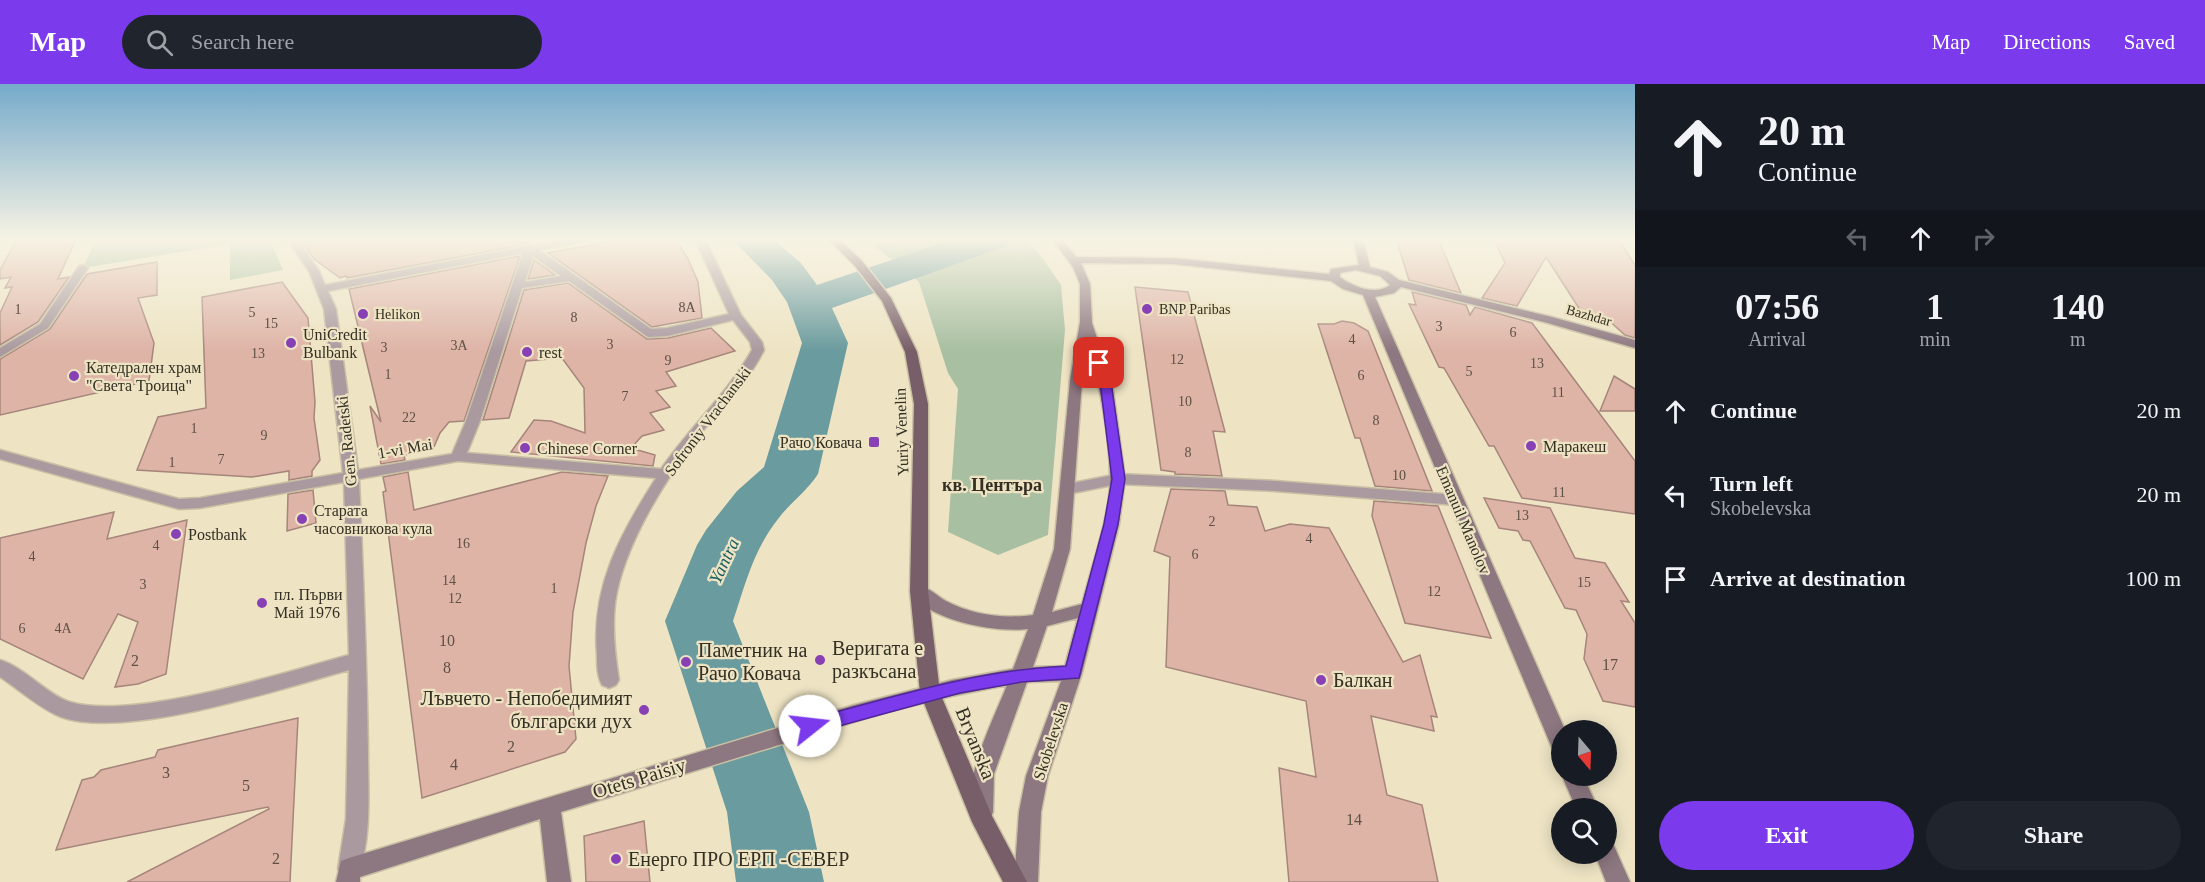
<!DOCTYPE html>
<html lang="en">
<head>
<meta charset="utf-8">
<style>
  :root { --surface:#171b24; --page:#20242c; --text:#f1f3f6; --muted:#9ea1a6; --accent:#7c3aed }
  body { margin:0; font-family:Georgia,serif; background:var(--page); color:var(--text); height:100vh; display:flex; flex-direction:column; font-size:22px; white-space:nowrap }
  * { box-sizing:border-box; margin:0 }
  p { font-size:20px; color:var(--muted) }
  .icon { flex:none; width:33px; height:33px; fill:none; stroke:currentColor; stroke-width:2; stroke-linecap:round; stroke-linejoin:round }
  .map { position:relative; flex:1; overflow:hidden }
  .details { display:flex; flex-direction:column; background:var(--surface); width:570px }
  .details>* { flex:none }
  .banner { background:#171b24; color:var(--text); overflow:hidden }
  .needle { width:39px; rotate:161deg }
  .buttons { position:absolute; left:1551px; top:636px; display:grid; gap:12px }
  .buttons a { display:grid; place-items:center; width:66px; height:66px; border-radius:50%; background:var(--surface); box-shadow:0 3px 15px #0003; font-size:30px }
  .pin { position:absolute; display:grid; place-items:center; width:51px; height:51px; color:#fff; margin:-26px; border-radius:12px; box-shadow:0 3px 9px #0006 }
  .me { position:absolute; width:66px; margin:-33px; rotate:74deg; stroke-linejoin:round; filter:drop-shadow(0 0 4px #0008) }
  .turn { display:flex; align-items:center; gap:21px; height:126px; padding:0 24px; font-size:27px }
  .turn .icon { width:78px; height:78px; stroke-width:2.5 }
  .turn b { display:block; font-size:42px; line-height:51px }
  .lanes { display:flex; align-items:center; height:57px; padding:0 24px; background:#0003; justify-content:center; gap:30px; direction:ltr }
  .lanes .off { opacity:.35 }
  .eta { display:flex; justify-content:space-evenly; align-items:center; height:102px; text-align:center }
  .eta b { font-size:36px; font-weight:600; line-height:42px }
  .action { display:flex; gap:12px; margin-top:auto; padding:12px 24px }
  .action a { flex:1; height:69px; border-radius:36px; background:var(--accent); color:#fff; font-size:24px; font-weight:600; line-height:69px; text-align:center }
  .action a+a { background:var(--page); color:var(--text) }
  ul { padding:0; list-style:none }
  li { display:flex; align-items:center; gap:18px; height:84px; padding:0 24px }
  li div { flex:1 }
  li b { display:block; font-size:22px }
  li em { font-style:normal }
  header { display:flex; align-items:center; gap:36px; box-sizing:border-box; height:84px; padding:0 30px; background:var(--accent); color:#fff }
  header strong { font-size:28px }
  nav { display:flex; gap:33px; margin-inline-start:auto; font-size:21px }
  .search { width:420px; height:54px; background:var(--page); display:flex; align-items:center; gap:15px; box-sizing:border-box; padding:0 21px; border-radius:33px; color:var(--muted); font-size:22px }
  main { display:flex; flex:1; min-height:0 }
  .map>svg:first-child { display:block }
  .green { fill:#a8bfa1 }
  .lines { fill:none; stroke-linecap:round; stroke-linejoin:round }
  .river { fill:#6a9b9e; fill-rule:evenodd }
  .building { fill:#deb4a7; stroke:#a6857b; stroke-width:1.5 }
  .street-casing { stroke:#c9c0a4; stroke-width:3 }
  .secondary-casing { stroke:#c9c0a4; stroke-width:3 }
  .primary-casing { stroke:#c9c0a4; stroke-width:3 }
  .street { fill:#aa9aa0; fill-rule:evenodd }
  .secondary { fill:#8d7780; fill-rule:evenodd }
  .primary { fill:#785e68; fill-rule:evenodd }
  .route { fill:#7c3aed; stroke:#51269a; stroke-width:1.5 }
  .poi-dot { fill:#8841b4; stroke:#eee4c4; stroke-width:2 }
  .labels { text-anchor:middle; stroke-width:4.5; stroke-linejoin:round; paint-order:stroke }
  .number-label { font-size:14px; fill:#5e5044 }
  .far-poi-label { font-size:14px; fill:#332f23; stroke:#eee4c4; text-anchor:start }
  .far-street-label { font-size:14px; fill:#332f23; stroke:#eee4c4 }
  .poi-label { font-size:16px; fill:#332f23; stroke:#eee4c4; text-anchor:start }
  .street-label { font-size:16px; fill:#332f23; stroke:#eee4c4 }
  .near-number-label { font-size:16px; fill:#5e5044 }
  .neighbourhood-label { font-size:18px; font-weight:bold; fill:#332f23; stroke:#eee4c4 }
  .water-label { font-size:18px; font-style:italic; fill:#165d60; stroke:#eee4c4 }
  .near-poi-label { font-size:20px; fill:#332f23; stroke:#eee4c4; text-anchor:start }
  .near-street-label { font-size:20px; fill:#332f23; stroke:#eee4c4 }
</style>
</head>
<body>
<header>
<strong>Map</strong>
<div class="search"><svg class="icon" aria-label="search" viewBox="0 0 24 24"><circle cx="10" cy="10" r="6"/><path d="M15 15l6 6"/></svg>Search here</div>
<nav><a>Map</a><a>Directions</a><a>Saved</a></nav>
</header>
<main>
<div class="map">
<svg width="1635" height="798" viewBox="0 0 1635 798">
  <rect width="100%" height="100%" fill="#eee4c4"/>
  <g class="green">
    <polygon points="96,155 269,155 283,186 230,196 230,160 83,184"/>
    <polygon points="920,155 1025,155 1041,172 1061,201 1065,246 1048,451 998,471 948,448 958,305 948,289 919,198 872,160"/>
  </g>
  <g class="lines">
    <path class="river" d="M732,155H773L801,179L817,201L954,155H1010L1004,163L832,224L848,259L818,390C807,407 790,419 778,435C754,465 745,501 733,537L809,728L824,798H736L727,728L665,537L697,461L706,446L737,407L764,383L802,259L787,218L772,196Z"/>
  </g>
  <g class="building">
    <polygon points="17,155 76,155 58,195 69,193 38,238 0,261 0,229 12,203 5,204 11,193 0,195 0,186"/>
    <polygon points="337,155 512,155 517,162 347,194 346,192 340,194 314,175 306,163"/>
    <polygon points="624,155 676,155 688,175 698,198 702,234 652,243 548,169"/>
    <polygon points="1396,155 1435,155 1439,157 1461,209 1409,196"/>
    <polygon points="1494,155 1599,155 1620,158 1635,181 1635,254 1625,251 1607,235 1584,232 1546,173 1517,222 1482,214 1505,179"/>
    <polygon points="520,172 464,337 449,338 440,349 433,365 404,371 405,376 381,380 370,322 381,338 349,205"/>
    <polygon points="534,176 555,191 528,195"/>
    <polygon points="157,178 157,211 138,214 154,259 149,297 0,331 0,275 50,245 87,190"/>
    <polygon points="282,198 308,234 315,318 314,334 320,376 312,387 312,392 289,396 289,387 252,393 137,386 158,333 206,324 202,213"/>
    <polygon points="568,199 647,255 668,254 711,244 735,267 666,288 676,302 656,307 670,323 650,329 664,346 642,352 631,364 655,371 653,382 511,368 534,336 551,337 585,349 584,304 562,274 526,277 509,334 483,336 524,206"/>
    <polygon points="1135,203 1188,208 1225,348 1213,347 1222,392 1175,390 1175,388 1161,386"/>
    <polygon points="1412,208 1466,221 1470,231 1475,223 1532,239 1635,377 1635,430 1522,414 1494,362 1489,362 1444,284 1439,283 1409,220 1416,221"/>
    <polygon points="1342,237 1354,239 1368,247 1432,407 1375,402 1360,354 1355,354 1318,240 1334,240"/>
    <polygon points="1614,292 1635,305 1635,327 1600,327"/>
    <polygon points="408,388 414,426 562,388 608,392 596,422 586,459 573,528 569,582 576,655 565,668 422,714 383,408 386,407 383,393"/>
    <polygon points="1171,405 1225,407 1228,421 1257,423 1265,447 1290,440 1329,444 1403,578 1420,571 1437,633 1431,632 1434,647 1371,632 1387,711 1422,721 1438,798 1289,798 1279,684 1316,693 1306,617 1166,583 1170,473 1154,467"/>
    <polygon points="313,406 316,439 287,447 288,410"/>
    <polygon points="1484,414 1550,424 1575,474 1605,479 1629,518 1621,517 1635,539 1635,623 1603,617 1584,575 1587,550 1576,526 1565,524 1530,457 1523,456 1518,447 1499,444"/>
    <polygon points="1374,417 1438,422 1491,554 1405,539 1372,432"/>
    <polygon points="114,428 107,455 187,436 166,590 138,600 115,603 138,538 118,530 83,595 0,555 0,454"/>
    <polygon points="298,634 290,798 127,798 269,725 268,723 56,766 82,696 94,693 101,686 155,673 158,666"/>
    <polygon points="644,737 650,798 586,798 584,752"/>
  </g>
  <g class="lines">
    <defs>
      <g id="street">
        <path d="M287,155H323L302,162L319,187L325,201L522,163L514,155H525L532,162L568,155H588L583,158L539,166L651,245L667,244L729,230L695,155H705L741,231L762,258L764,266C748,298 723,322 701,349C666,394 623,462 615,519C612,545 615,571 619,596L616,601L609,604L602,601C597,592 597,580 597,570C591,502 621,449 656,394L458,377L359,395C363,487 367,578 368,670C368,708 372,758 357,793L349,796L341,793L338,785L346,735L349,586C280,605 127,656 61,633C42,626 18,605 0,593V576C24,583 49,612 70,618C133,637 282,589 349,571L344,398L200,424L179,425L0,375V366L179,415L200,414L343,389L324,225L309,187ZM523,169L466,337L452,370L358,386L336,225L328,207ZM533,172L561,192L525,198ZM569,197L648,253L667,252L733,236L750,258L752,266C728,309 689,344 661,385L467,369L480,337L522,204Z"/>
        <polygon points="83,181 88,184 48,244 0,273 0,264 40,240 79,182"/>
        <polygon points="1118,390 1275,397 1456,411 1464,416 1456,421 1275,407 1118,400 1068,410 1060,405 1068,400"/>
      </g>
      <g id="secondary">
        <path d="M1052,155H1062L1076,173L1173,174L1329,190L1331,185L1359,181L1353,155H1363L1370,183L1388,188L1399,196L1552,233L1635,256V264L1544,238L1401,203L1394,209L1375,213L1565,646H1562V673L1555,670L1552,664L1363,211L1343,205L1331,197L1173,180L1081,179L1090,200L1092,239L1112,299L1125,395L1119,440L1082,589L1048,692L1041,728L1038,798H1014L1019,728L1026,692L1061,597L1027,598L994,690L993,728L990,735L982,738L974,735C959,701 994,635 1007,601L952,612L886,628L561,728L571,798H547L540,735L360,793V798H336L341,777L349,774L854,621L952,596L1013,585L1028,545C997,549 927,537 910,507L913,503C926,499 935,511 946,517C973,531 1003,535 1033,531L1054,465L1070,296L1080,238V200L1073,183ZM1356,186L1380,192L1390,201C1376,212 1353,203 1340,193V189ZM1088,262C1100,301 1110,353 1110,394C1111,429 1091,484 1082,520L1052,528L1070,465L1082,296ZM1078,534L1065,582L1033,583L1047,542Z"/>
        <polygon points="1562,692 1583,692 1598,724 1576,724"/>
        <polygon points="1606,759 1614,762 1630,798 1606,798 1595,770 1606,770"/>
      </g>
      <polygon id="primary" points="828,155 839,155 862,177 891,214 917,268 928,320 928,507 940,609 992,732 1027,798 1003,798 972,738 920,609 910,507 914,320 905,268 882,217 854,181"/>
    </defs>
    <use href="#street" class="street-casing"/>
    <use href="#secondary" class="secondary-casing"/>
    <use href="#primary" class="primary-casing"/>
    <use href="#street" class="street"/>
    <use href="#secondary" class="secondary"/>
    <use href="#primary" class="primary"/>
  </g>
  <linearGradient id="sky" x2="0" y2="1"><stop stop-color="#75aaca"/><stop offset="0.58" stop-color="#f7f3e4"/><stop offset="1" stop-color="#f7f3e4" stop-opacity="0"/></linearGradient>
  <rect width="1635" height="267" fill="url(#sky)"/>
  <path class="route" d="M1099,275L1105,279L1111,298L1125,395L1118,440L1079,594L1022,598L960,609L810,650L804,648L801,642L804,637L810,635C896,612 978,586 1066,582L1104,440L1112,395L1100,298L1093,279Z"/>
  <g class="poi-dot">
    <circle cx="1147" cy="225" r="6"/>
    <circle cx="363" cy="230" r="6"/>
    <circle cx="291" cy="259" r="6"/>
    <circle cx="527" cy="268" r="6"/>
    <circle cx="74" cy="292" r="6"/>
    <rect x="868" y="352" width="12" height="12" rx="3"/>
    <circle cx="1531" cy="362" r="6"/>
    <circle cx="525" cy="364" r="6"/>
    <circle cx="302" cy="435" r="6"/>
    <circle cx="176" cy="450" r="6"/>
    <circle cx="262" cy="519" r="6"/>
    <circle cx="820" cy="576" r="6"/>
    <circle cx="686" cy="578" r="6"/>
    <circle cx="1321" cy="596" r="6"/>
    <circle cx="644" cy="626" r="6"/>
    <circle cx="616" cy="775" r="6"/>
  </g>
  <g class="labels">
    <g class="number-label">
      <text x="687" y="228">8А</text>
      <text x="18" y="230">1</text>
      <text x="252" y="233">5</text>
      <text x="574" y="238">8</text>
      <text x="271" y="244">15</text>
      <text x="1439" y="247">3</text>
      <text x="1513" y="253">6</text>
      <text x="1352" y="260">4</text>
      <text x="610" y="265">3</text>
      <text x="459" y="266">3А</text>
      <text x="384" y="268">3</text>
      <text x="258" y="274">13</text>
      <text x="1177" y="280">12</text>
      <text x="668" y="281">9</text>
      <text x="1537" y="284">13</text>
      <text x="1469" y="292">5</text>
      <text x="388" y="295">1</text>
      <text x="1361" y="296">6</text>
      <text x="1558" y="313">11</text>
      <text x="625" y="317">7</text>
      <text x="1185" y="322">10</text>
      <text x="409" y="338">22</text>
      <text x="1376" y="341">8</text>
      <text x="194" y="349">1</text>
      <text x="264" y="356">9</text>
      <text x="1188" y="373">8</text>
      <text x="221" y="380">7</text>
      <text x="172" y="383">1</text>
      <text x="1399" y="396">10</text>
      <text x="1559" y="413">11</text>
      <text x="1522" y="436">13</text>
      <text x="1212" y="442">2</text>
      <text x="1309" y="459">4</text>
      <text x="463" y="464">16</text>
      <text x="156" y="466">4</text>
      <text x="1195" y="475">6</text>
      <text x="32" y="477">4</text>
      <text x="449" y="501">14</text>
      <text x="1584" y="503">15</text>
      <text x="143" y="505">3</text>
      <text x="554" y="509">1</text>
      <text x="1434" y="512">12</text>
      <text x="455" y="519">12</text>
      <text x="22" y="549">6</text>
      <text x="63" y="549">4А</text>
    </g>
    <g class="far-poi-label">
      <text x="1159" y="230">BNP Paribas</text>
      <text x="375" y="235">Helikon</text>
    </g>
    <g class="far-street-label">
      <text transform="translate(1589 231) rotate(16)" y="5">Bazhdar</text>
    </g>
    <g class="poi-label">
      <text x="303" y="256">UniCredit<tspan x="303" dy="18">Bulbank</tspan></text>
      <text x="539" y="274">rest</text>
      <text x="86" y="289">Катедрален храм<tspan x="86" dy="18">"Света Троица"</tspan></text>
      <text x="862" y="364" text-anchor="end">Рачо Ковача</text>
      <text x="1543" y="368">Маракеш</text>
      <text x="537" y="370">Chinese Corner</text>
      <text x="314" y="432">Старата<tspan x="314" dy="18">часовникова кула</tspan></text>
      <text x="188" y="456">Postbank</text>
      <text x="274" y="516">пл. Първи<tspan x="274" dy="18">Май 1976</tspan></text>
    </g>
    <g class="street-label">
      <text transform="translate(707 337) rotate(-53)" y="6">Sofroniy Vrachanski</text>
      <text transform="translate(901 348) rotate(-92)" y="6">Yuriy Venelin</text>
      <text transform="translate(346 357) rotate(-96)" y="6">Gen. Radetski</text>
      <text transform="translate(405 364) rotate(-10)" y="6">1-vi Mai</text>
      <text transform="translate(1464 436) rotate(67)" y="6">Emanuil Manolov</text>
      <text transform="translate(1050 657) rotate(-72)" y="6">Skobelevska</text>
    </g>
    <g class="near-number-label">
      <text x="447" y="562">10</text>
      <text x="135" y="582">2</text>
      <text x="1610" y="586">17</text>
      <text x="447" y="589">8</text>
      <text x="511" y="668">2</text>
      <text x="454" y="686">4</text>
      <text x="166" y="694">3</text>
      <text x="246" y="707">5</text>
      <text x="1354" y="741">14</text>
      <text x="276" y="780">2</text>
    </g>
    <g class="neighbourhood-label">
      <text x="992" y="407">кв. Центъра</text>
    </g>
    <g class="water-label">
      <text transform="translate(724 477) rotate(-65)" y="6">Yantra</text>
    </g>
    <g class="near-poi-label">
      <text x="832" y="571">Веригата е<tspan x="832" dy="23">разкъсана</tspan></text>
      <text x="698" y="573">Паметник на<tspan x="698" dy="23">Рачо Ковача</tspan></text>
      <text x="1333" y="603">Балкан</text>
      <text x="632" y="621" text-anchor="end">Лъвчето - Непобедимият<tspan x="632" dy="23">български дух</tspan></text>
      <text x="628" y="782">Енерго ПРО ЕРП -СЕВЕР</text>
    </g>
    <g class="near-street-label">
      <text transform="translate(976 659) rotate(68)" y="7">Bryanska</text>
      <text transform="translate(639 694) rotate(-17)" y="7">Otets Paisiy</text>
    </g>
  </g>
</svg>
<div class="buttons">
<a><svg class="needle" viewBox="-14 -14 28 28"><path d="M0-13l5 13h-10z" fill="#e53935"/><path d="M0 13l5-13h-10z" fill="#9ea1a6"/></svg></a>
<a><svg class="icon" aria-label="search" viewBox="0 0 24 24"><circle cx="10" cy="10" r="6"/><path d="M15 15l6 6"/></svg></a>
</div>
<div class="pin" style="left:1099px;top:279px;background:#d93025"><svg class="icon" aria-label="arrive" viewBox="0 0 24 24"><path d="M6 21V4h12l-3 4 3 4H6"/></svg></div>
<svg class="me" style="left:810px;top:642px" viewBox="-20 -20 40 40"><circle r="19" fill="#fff"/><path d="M0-13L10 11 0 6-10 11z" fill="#7c3aed"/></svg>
</div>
<section class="details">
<div class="banner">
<div class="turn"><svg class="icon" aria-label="ahead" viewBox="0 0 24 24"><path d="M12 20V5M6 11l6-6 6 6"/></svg><div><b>20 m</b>Continue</div></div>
<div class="lanes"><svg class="icon off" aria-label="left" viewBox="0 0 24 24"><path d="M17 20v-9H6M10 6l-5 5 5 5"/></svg><svg class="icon" aria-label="ahead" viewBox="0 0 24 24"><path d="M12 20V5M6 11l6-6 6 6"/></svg><svg class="icon off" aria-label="right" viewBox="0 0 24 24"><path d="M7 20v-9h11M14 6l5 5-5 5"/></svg></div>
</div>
<div class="eta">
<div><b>07:56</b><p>Arrival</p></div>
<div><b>1</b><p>min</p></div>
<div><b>140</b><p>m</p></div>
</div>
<ul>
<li><svg class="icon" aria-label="ahead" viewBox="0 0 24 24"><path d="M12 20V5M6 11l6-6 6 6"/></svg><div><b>Continue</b></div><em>20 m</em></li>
<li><svg class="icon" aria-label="left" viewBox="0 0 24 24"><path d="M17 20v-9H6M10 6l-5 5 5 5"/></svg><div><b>Turn left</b><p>Skobelevska</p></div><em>20 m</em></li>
<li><svg class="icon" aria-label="arrive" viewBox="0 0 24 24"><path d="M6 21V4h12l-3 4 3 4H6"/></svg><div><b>Arrive at destination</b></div><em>100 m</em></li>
</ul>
<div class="action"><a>Exit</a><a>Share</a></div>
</section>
</main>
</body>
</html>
